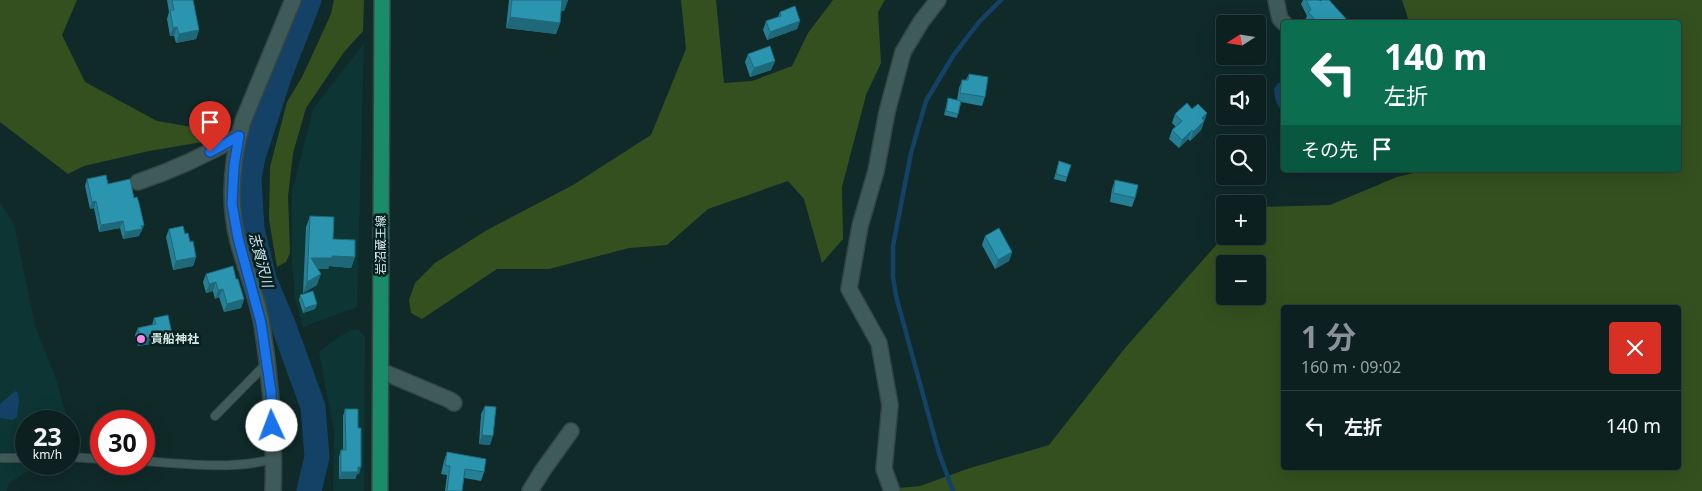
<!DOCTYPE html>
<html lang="ja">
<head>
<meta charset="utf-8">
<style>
  :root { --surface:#0b201f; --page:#192d2c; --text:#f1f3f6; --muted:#9aa3a4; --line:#2b3e3d; --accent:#8c9099 }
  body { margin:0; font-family:"Noto Sans","Noto Sans JP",sans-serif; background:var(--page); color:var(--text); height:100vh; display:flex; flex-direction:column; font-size:19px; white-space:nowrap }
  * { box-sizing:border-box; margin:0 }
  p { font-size:16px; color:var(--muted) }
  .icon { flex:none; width:28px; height:28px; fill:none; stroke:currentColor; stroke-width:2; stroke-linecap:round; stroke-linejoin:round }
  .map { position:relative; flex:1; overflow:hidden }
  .details { position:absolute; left:1281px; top:305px; width:400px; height:165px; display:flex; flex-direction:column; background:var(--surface); border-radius:5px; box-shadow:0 5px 20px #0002,0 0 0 1px var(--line) }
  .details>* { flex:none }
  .guide { position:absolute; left:1281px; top:20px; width:400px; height:152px; border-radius:5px; box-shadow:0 5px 20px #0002,0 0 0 1px var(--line); background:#0b6e4f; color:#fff; overflow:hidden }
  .needle { width:32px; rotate:258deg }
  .controls { position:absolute; left:1216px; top:15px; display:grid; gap:10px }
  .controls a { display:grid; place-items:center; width:50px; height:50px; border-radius:5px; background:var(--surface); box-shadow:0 5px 20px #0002,0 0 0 1px var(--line); font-size:25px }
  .speed { position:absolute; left:15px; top:410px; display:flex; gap:10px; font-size:25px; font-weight:700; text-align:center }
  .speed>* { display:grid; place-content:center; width:65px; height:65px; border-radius:50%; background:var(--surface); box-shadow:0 5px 20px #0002,0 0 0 1px var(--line); line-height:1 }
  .speed small { font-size:12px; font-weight:400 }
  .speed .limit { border:8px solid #d22; background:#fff; color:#111 }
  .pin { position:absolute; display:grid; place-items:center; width:42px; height:42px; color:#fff; margin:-51px -21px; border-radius:50% 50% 50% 0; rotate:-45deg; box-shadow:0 0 5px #0007 }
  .pin .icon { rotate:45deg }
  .me { position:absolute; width:55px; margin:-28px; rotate:358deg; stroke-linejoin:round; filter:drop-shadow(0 0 4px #0008) }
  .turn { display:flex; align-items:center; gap:18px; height:105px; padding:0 20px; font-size:22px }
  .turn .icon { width:65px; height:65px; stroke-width:2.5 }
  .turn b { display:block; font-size:35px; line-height:42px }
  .then { display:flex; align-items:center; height:48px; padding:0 20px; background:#0003; gap:10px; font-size:19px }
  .round { display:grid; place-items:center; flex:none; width:52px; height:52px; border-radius:5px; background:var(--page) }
  .summary { display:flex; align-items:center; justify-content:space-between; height:85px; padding:0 20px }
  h1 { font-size:30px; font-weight:700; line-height:38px; color:var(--accent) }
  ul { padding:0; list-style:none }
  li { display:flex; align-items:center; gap:15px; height:70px; padding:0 20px; border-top:1px solid var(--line) }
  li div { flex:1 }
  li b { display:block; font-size:19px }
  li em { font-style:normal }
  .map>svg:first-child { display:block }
  .built { fill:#0c3533 }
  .green { fill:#35501f; fill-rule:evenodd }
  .water { fill:#144267 }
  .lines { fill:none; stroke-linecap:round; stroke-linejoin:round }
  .stream { stroke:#144267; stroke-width:4.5 }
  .river { stroke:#144267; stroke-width:25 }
  .service-casing { stroke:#344644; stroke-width:10 }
  .minor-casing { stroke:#344644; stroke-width:18 }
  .primary-casing { stroke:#344644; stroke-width:18 }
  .service { stroke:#3f5b59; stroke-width:8 }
  .minor { stroke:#3f5b59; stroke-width:15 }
  .primary { stroke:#1b8c6a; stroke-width:15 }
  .wall { fill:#258096 }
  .shaded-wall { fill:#1e687a }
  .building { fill:#2b95af; stroke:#1e687a }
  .route-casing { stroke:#114b97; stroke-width:12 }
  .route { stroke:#1a73e8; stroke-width:9 }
  .poi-dot { fill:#f888ea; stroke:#05211f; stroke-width:2 }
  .labels { text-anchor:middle; stroke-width:5; stroke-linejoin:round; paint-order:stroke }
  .street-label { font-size:12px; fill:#d9e8e7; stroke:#05211f }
  .poi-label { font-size:12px; font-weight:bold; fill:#d9e8e7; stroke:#05211f; text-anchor:start }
  .water-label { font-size:14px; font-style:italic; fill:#d4e3f2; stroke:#05211f }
</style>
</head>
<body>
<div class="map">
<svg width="1702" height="491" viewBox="0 0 1702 491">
  <rect width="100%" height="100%" fill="#0f2a29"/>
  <g class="built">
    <polygon points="364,43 357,307 303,327 295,298 292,265 292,192 313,109"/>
    <polygon points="0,202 14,224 36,329 56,379 68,421 26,421 26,464 39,464 9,483 7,491 0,491"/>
    <polygon points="358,329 365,337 364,491 333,491 334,431 319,352 339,337 351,330"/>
  </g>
  <g class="green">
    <polygon points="0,0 77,0 62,35 85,82 157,121 209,130 208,141 149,151 84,166 68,174 0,122"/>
    <polygon points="334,0 364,0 363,31 344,52 306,108 293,153 288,196 290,253 286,262 277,267 269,219 270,167 287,102 302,77 316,47 331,14"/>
    <polygon points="681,0 716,0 724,83 752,81 792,66 808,33 833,0 885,0 878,12 881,63 866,95 842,187 843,239 822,263 804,199 788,181 708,209 667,245 629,248 549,269 497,269 422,319 411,313 409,300 415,283 435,263 487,230 573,185 651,135 686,49"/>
    <path d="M1402,0H1702V491H886L888,489L920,486L967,469L1049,445L1125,348L1225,235L1258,236V207L1330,205L1397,177L1426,170H1679V22H1409ZM1225,264H1258V296H1225ZM1284,308H1679V468H1284Z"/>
  </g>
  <g class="water">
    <path d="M1284,82V111C1275,106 1275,98 1274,89L1278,83Z"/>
    <polygon points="15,391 18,393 19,400 17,417 13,420 0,418 0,404"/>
  </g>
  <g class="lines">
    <polyline class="stream" points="953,491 939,453 896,296 893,277 893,246 911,153 926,101 953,56 979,22 1001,0"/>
    <polyline class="river" points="309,491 317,457 313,407 283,324 264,279 252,229 249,178 253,157 280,74 309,0"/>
    <defs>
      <g id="service">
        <polyline points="215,416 267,363"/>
        <polyline points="69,457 101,459"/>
        <polyline points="2,458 26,458"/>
        <path d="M144,461C186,464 232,470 273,459"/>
      </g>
      <g id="minor">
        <polyline points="1276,0 1280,19 1284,23"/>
        <path d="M138,182C174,170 206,155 239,136"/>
        <polyline points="381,371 450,400 454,403"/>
        <path d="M273,491C275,435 271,380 262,325C257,296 245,268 238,241C228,202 232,159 243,121L293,0"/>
        <polyline points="530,491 543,470 571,431"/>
        <polyline points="892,491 884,469 890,405 879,343 849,289 860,226 876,171 887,112 903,52 921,22 938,0"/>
      </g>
      <polyline id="primary" points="380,491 382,0"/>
    </defs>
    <use href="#service" class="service-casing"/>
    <use href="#minor" class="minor-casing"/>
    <use href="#primary" class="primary-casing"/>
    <use href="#service" class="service"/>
    <use href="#minor" class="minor"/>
    <use href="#primary" class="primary"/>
  </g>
  <g class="wall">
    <polygon points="167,0 193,0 199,30 196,39 176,43 174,36 170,36 167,19 169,12"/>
    <polygon points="509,0 568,0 564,11 561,11 560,23 556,34 506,28"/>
    <polygon points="1303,0 1319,0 1320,1 1349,22 1307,22 1305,20 1307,16 1301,4"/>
    <polygon points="780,12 800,21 797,29 767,40 763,30 766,21 778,17"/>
    <polygon points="748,54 775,61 771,70 750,77 745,62"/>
    <polygon points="969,74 985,97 982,106 961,102 957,118 944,115 948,98 957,100 959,88 962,80 966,80"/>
    <polygon points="1192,109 1207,113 1201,130 1190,141 1188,139 1179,148 1169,139 1172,130 1176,127 1172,123 1175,114"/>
    <polygon points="1059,161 1067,177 1066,182 1054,179"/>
    <polygon points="87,179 108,184 134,198 144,225 141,232 140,233 139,236 123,239 120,228 99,232 94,208 90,209 85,186"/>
    <polygon points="1115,180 1135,198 1132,207 1110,202 1112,189"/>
    <polygon points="310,216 333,239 355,257 351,268 329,266 328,269 318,269 317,285 303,293 306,227"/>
    <polygon points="169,229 190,242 196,257 193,266 173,270 166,237"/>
    <polygon points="985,236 1012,252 1009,261 995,269 982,245"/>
    <polygon points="206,274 236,279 244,299 241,308 224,312 219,297 215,299 213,291 206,293 203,282"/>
    <polygon points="300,295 317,304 315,309 303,313 299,300"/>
    <polygon points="154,318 172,334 169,341 138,346 135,335 138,328 152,325"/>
    <polygon points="485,406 490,445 479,444 481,414"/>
    <polygon points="345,409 359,474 357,474 355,479 339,479 339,457 341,450 343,450 343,416"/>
    <polygon points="447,452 484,472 481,481 464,478 462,491 445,491 447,475 441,474 444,461"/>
  </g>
  <g class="shaded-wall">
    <polygon points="562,0 568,0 564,11 558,11"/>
    <polygon points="510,17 560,23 556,34 506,28"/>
    <polygon points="800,21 797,29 767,40 770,32"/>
    <polygon points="177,27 174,36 170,36 173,28"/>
    <polygon points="199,30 196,39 176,43 179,34"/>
    <polygon points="775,61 771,70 750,77 754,68"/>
    <polygon points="1207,113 1204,122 1202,118"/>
    <polygon points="1204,121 1201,130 1190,141 1193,132"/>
    <polygon points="1192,130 1188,139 1179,148 1182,140"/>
    <polygon points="96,201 94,208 90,209 92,202"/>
    <polygon points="123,221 120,228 99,232 101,225"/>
    <polygon points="144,225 141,232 140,233 139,236 123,239 125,232"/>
    <polygon points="1012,252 1009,261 995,269 998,260"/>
    <polygon points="332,256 355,257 351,268 329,266 328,269 307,269 311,258"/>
    <polygon points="196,257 193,266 173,270 176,261"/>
    <polygon points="321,274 317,285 303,293 307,282"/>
    <polygon points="216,282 213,291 206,293 209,284"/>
    <polygon points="223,289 219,297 215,299 218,290"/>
    <polygon points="244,299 241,308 224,312 227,304"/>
    <polygon points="317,304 315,309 303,313 305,308"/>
    <polygon points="172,334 169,341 138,346 140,339"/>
    <polygon points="482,435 493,436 490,445 479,444"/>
    <polygon points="358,467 361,467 359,474 357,474 355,479 339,479 341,472"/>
  </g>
  <g class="building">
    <polygon points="172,0 193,0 199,30 179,34 177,27 173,28 170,10 174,10"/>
    <polygon points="512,0 568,0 562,0 560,23 510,17"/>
    <polygon points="1306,0 1319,0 1320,1 1322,0 1329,0 1349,22 1317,22 1308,12 1311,10"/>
    <polygon points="795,6 800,21 770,32 766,21 781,16 780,12"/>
    <polygon points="770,46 775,61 754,68 748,54"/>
    <polygon points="969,74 988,77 985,97 960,93 962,80 968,80"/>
    <polygon points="948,98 961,101 958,114 946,111"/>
    <polygon points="1187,103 1192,109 1198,104 1207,113 1202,118 1204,121 1193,132 1192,130 1182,140 1172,130 1182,121 1175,114"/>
    <polygon points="1059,161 1071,165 1067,177 1056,174"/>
    <polygon points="106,175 108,184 130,179 134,198 137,197 139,203 144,225 141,226 142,229 125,232 123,221 101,225 96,201 92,202 87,179"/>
    <polygon points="1115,180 1138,185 1135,198 1113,193"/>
    <polygon points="310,216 334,217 333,239 355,240 355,257 332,256 332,258 311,258 321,274 307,282"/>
    <polygon points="183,226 185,234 188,233 190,242 193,241 196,257 176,261 169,229"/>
    <polygon points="999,228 1012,252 998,260 985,236"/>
    <polygon points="233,266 236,279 238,279 244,299 227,304 223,289 218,290 216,282 209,284 206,274"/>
    <polygon points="313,291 317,304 305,308 300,295"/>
    <polygon points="168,315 172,334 140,339 138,328 156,324 154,318"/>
    <polygon points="485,406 496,407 493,436 482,435"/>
    <polygon points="345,409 358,409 358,428 361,428 361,467 358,467 358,472 341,472 341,450 346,450"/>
    <polygon points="447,452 486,459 484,472 465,469 462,491 447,491 450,466 445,465"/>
  </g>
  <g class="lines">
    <defs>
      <polyline id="route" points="210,152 239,136 234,166 232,204 238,238 261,323 271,392 272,426"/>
    </defs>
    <use href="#route" class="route-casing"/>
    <use href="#route" class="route"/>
  </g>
  <circle class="poi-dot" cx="141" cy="339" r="5"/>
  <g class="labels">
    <g class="street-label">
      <text transform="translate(381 245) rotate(-90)" y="4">岩沼蔵王線</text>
    </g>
    <g class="poi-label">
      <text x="151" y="343">貴船神社</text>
    </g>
    <g class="water-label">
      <text transform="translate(261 260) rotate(75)" y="5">志賀沢川</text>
    </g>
  </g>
</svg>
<div class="controls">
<a><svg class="needle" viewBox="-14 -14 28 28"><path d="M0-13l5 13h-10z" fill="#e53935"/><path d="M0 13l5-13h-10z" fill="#9aa3a4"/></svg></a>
<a><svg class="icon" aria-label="sound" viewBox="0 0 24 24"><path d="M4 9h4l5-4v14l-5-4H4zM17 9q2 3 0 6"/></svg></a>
<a><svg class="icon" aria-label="search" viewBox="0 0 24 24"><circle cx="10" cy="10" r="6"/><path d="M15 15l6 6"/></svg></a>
<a>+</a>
<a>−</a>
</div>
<div class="speed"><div>23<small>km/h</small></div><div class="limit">30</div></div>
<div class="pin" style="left:210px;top:152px;background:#d93025"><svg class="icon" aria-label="arrive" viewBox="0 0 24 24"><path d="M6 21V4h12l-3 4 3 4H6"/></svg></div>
<svg class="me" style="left:272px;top:426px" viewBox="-20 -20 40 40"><circle r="19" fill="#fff"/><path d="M0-13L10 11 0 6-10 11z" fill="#1a73e8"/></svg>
<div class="guide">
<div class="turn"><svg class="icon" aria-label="left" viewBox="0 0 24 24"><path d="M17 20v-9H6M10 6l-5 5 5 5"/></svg><div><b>140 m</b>左折</div></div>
<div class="then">その先<svg class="icon" aria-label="arrive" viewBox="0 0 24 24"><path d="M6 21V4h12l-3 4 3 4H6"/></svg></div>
</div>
<section class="details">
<div class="summary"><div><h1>1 分</h1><p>160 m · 09:02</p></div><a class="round" style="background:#d93025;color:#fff"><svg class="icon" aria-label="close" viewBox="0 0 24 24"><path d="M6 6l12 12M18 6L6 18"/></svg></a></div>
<ul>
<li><svg class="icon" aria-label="left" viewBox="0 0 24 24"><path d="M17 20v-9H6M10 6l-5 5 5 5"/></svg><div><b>左折</b></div><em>140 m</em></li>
</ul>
</section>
</div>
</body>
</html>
